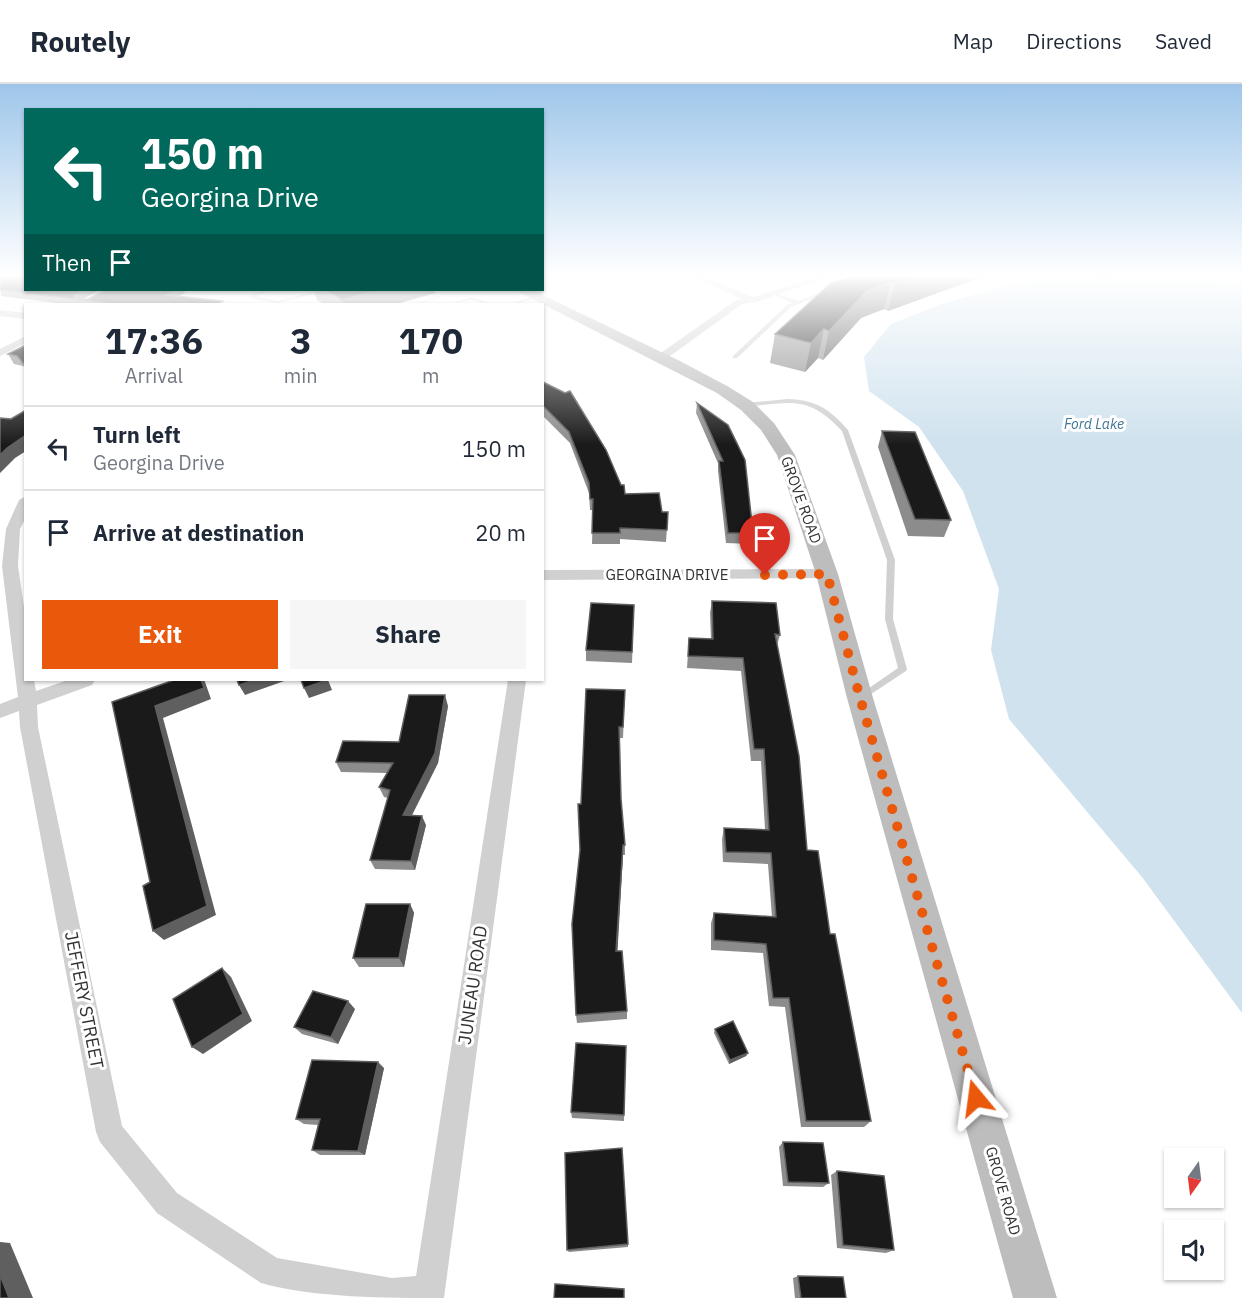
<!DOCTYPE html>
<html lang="en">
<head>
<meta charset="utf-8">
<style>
  :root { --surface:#fff; --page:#f6f6f7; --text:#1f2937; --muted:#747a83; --line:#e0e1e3; --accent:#ea580c }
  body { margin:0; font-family:"IBM Plex Sans",sans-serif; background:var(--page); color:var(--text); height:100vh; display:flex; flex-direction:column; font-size:22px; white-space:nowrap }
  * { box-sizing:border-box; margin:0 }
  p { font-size:20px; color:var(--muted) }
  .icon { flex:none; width:33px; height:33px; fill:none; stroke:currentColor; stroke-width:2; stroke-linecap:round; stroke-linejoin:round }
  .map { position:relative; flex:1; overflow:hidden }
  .side { position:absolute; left:24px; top:219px; width:520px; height:378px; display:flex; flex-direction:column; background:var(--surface); border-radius:0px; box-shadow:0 2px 4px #0004 }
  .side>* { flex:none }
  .guide { position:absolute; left:24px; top:24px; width:520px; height:183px; border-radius:0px; box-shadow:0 2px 4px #0004; background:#00695c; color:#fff; overflow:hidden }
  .needle { width:39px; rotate:194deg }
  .controls { position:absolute; left:1164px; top:1064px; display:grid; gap:12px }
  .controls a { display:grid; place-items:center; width:60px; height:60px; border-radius:0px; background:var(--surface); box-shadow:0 2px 4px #0004; font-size:30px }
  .pin { position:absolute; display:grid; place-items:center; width:51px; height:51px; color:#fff; margin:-62px -26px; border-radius:50% 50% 50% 0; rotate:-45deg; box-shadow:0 0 6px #0007 }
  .pin .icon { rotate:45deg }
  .me { position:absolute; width:66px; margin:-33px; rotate:344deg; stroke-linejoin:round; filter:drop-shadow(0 0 4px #0008) }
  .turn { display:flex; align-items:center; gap:21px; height:126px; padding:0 18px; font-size:27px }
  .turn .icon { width:78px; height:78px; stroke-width:2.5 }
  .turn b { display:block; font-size:42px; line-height:51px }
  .then { display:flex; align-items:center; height:57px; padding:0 18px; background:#0003; gap:12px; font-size:22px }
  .eta { display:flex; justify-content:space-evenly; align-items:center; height:102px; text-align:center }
  .eta b { font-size:36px; font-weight:800; line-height:42px }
  .primary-button { display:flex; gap:12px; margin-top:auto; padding:12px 18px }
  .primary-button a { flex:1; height:69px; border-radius:0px; background:var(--accent); color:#fff; font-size:24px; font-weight:800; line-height:69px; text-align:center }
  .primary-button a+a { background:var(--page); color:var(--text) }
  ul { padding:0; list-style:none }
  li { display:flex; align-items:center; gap:18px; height:84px; padding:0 18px; border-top:2px solid var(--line) }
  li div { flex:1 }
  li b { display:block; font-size:22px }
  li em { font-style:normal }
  header { display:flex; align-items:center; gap:36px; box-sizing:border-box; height:84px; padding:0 30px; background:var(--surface); border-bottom:2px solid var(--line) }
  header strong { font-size:28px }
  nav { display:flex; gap:33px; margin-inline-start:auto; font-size:21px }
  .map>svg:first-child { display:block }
  .water { fill:#cfe2ee }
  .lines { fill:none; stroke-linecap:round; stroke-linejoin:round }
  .path { stroke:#cdcdcd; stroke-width:2; stroke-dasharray:1.5 1.5; stroke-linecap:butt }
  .service { fill:#d0d0d0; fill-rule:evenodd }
  .minor { fill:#d0d0d0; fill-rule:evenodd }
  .secondary { fill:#bdbdbd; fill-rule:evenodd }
  .wall { fill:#8c8c8c }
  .shaded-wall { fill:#5f5f5f }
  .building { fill:#1a1a1a; stroke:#5f5f5f; stroke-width:1.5 }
  .route { stroke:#ea580c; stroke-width:10; stroke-dasharray:0 18 }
  .labels { text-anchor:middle; stroke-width:6; stroke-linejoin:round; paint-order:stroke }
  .far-water-label { font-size:14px; font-style:italic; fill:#3f7597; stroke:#fff }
  .street-label { font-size:15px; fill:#333; stroke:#fff }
  .near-street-label { font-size:18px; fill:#333; stroke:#fff }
</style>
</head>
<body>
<header>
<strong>Routely</strong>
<nav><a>Map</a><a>Directions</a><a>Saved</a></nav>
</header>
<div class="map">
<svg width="1242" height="1214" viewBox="0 0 1242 1214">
  <rect width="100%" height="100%" fill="#fff"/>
  <polygon class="water" points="1105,192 1242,198 1242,929 1142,793 1009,635 991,566 999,505 963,407 919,343 869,307 864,273 891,240 941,220 998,204 1049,194"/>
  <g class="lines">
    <g class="path">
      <polyline points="439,206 447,210"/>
      <polyline points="416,220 440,213"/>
    </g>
    <g class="service">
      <polygon points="792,191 797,191 812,197 808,198"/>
      <polygon points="267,206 273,206 258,211 256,213 278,217 321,206 327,206 278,219 250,214 254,209"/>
      <polygon points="827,206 831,207 791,223 737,274 733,274 733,272 787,221 793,219 772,210 772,208 798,217"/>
      <polygon points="535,212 539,213 516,220 510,220"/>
      <path d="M472,213L492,220C485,221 478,216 471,216C463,216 457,221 450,220Z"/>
      <path d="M788,315C816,316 830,325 848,346L895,476L893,535L907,585L906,587L862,616L859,615L857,613L859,611L898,584L885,535L887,476L842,347C809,311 791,318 746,323L743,321L746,319Z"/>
    </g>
    <g class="minor">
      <polygon points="689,191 701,191 753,213 821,191 834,191 756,218 742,220 666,275 658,275 658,271 736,216 742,215"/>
      <polygon points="0,226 26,229 26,235 0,232"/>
      <polygon points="26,252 26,259 0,272 0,265"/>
      <path d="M26,412V433L20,445L18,482L26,537V596H34L36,607L68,596H95L92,601L37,621L38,643L122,1042L177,1109L277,1174L392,1194L416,1192L508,596H526L444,1214C386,1214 315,1214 261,1199L157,1129L100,1058L96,1048L20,643L19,627L0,634V620L18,613L2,482L6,445L19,416Z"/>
      <polygon points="827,485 832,486 835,490 832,494 543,496 543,486"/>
    </g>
    <polygon class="secondary" points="515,206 532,206 678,276 729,303 753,318 774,339 795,371 838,490 873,614 1057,1214 1013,1214 847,614 816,490 777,371 761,346 741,326 717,309"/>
  </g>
  <g class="wall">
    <polygon points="0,191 83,215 88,215 105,206 183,206 185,209 179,212 224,220 65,220 1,212"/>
    <polygon points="857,191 987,191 888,227 884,225 861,234 823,276 818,274 805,288 770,279 775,250"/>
    <polygon points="314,206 435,206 435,209 396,220 324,220 317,216"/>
    <polygon points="26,261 26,285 23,282 14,280 8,270"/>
    <polygon points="543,298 625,410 662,428 668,428 666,458 620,455 620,460 592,460 593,426 590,426 589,409 570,359 543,332"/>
    <polygon points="697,319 728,341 753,449 752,460 726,459 718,387 718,379 696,329"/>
    <polygon points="882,347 951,436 944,453 908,452 878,363"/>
    <polygon points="712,517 780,551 777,561 807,766 830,850 871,1037 864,1043 801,1043 785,923 769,922 763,869 711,866 711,839 714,829 772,833 768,780 723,778 722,755 724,744 765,745 761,677 751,677 741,587 687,584 689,554 711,555 710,529"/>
    <polygon points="634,521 632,579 586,577 586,566"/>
    <polygon points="625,606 623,654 620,654 621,715 625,761 625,771 623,771 617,867 627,927 627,935 577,939 576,931 581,720"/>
    <polygon points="448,622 438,679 412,731 426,741 415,786 375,785 370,776 388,714 384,713 379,703 387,689 341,688 336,678 399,658"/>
    <polygon points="410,820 414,829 404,883 359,883 353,874"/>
    <polygon points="355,925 338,960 302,950 294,943"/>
    <polygon points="715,945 748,969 746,972 729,980 714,949"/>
    <polygon points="626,962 624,1037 572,1034 571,1028"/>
    <polygon points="384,984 365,1071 320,1071 312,1066 318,1041 304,1040 296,1035"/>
    <polygon points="783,1058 829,1099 823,1103 783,1102 779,1063"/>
    <polygon points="837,1087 894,1166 886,1169 837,1164 831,1091"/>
    <polygon points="628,1160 628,1163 569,1168 567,1166"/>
    <polygon points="798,1192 846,1214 795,1214 793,1194"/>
  </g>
  <g class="shaded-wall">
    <polygon points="921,191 987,191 888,227 895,199"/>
    <polygon points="891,198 884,225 861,234 823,276 829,247 868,206"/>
    <polygon points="85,206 100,206 81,216 74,215 74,211"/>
    <polygon points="176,206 183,206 185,209 169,217 166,211"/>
    <polygon points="379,206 435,206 435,209 396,220 343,220 342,216"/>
    <polygon points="824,245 818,274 805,288 811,259"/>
    <polygon points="26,351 26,367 15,374 0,389 0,371 7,364"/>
    <polygon points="201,596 204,596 205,598 211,615 163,634 216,831 164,856 153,847 155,622"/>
    <polygon points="254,596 287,596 245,611 239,601"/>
    <polygon points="328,596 332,606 309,614 304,604"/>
    <polygon points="445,611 448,622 438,679 407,741 403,731"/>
    <polygon points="422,732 426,741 415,786 411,777"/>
    <polygon points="623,761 623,771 617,876 616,867"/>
    <polygon points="410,820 414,829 404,883 399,874"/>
    <polygon points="222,884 231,893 252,937 203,970 192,963"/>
    <polygon points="348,917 355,925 338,960 331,953"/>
    <polygon points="748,969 746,972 729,980 730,976"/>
    <polygon points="378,978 384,984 365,1071 358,1067"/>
    <polygon points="0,1158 10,1159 33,1214 9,1214 0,1191"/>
  </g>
  <g class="building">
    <polygon points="0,191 26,191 26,206 85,206 74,211 74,215 88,215 105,206 176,206 166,211 223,217 218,220 114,220 0,206"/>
    <polygon points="857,191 921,191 895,199 891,198 868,206 829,247 824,245 811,259 775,250 831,199"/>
    <polygon points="325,206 379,206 342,216"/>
    <polygon points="26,261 26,283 17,272 8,270"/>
    <polygon points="543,298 565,309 570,307 606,366 621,401 624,401 625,410 659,409 662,428 668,428 667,446 620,444 620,449 592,449 593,415 590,415 589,399 569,348 543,322"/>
    <polygon points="697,319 728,341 745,376 753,449 728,449 719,377 723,377"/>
    <polygon points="26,326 26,351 7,364 0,371 0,334 11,335"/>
    <polygon points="882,347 915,348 951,436 915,435"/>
    <polygon points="712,517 776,519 780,551 775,550 799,672 807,766 818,767 830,850 835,850 871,1037 806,1037 789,914 773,914 766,860 714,856 714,829 776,833 771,769 726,768 724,744 769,746 764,665 754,665 743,574 688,572 689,554 713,555"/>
    <polygon points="591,519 634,521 632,568 586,566"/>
    <polygon points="174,596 201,596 204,604 155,622 207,822 153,847 143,802 150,798 112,618"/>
    <polygon points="237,596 254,596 239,601"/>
    <polygon points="301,596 327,596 304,604"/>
    <polygon points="586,605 625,606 623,643 619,643 621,715 625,761 623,761 616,867 622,867 627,927 576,931 572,840 580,766 578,720 581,720"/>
    <polygon points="409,611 445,611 435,669 403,731 422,732 411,777 370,776 390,706 379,703 393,679 336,678 343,657 399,658"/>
    <polygon points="366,820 410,820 399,874 353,874"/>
    <polygon points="222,884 243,930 192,963 173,915"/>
    <polygon points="313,907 348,917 331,953 294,943"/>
    <polygon points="733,937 748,969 730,976 715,945"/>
    <polygon points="576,959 626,962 624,1031 571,1028"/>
    <polygon points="312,976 378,978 358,1067 312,1066 320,1035 296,1035"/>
    <polygon points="783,1058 823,1059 829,1099 788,1098"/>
    <polygon points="622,1064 628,1160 567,1166 565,1069"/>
    <polygon points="837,1087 884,1092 894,1166 843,1161"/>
    <polygon points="0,1191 9,1214 0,1214"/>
    <polygon points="798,1192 843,1193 846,1214 801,1214"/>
    <polygon points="555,1200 624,1205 624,1214 554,1214"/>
  </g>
  <linearGradient id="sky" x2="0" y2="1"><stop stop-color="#9ec6ea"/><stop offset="0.53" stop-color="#fff"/><stop offset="1" stop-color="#fff" stop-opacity="0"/></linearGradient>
  <rect width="1242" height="361" fill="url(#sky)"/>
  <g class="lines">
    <polyline class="route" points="765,491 827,490 860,614 976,1014"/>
  </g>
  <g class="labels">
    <g class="far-water-label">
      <text x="1094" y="345">Ford Lake</text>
    </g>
    <g class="street-label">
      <text transform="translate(801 416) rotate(70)" y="5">GROVE ROAD</text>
      <text x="667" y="496">GEORGINA DRIVE</text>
      <text transform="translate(1003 1107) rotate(74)" y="5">GROVE ROAD</text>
    </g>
    <g class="near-street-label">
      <text transform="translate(473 901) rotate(-82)" y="6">JUNEAU ROAD</text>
      <text transform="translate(84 916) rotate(79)" y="6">JEFFERY STREET</text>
    </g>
  </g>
</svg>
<div class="controls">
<a><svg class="needle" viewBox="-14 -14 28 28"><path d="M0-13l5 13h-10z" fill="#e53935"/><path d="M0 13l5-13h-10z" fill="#747a83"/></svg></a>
<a><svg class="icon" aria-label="sound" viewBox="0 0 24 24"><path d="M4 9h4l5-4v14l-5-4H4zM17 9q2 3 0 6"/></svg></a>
</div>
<div class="pin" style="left:765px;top:491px;background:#d93025"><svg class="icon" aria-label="arrive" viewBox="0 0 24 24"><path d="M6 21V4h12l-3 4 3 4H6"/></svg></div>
<svg class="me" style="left:976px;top:1014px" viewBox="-20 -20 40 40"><path d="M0-17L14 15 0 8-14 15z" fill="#ea580c" stroke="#fff" stroke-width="4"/></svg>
<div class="guide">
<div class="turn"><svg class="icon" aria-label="left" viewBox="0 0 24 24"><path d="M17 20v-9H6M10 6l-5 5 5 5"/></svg><div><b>150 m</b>Georgina Drive</div></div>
<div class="then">Then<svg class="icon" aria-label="arrive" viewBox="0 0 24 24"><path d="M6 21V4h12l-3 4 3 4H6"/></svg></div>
</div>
<section class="side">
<div class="eta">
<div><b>17:36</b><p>Arrival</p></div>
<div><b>3</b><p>min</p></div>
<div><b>170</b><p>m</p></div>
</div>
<ul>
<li><svg class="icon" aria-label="left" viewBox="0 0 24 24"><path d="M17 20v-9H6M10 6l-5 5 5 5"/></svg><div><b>Turn left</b><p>Georgina Drive</p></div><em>150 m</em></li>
<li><svg class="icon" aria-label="arrive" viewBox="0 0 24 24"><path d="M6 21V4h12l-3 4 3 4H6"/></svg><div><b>Arrive at destination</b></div><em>20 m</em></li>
</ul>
<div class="primary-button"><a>Exit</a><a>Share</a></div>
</section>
</div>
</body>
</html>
